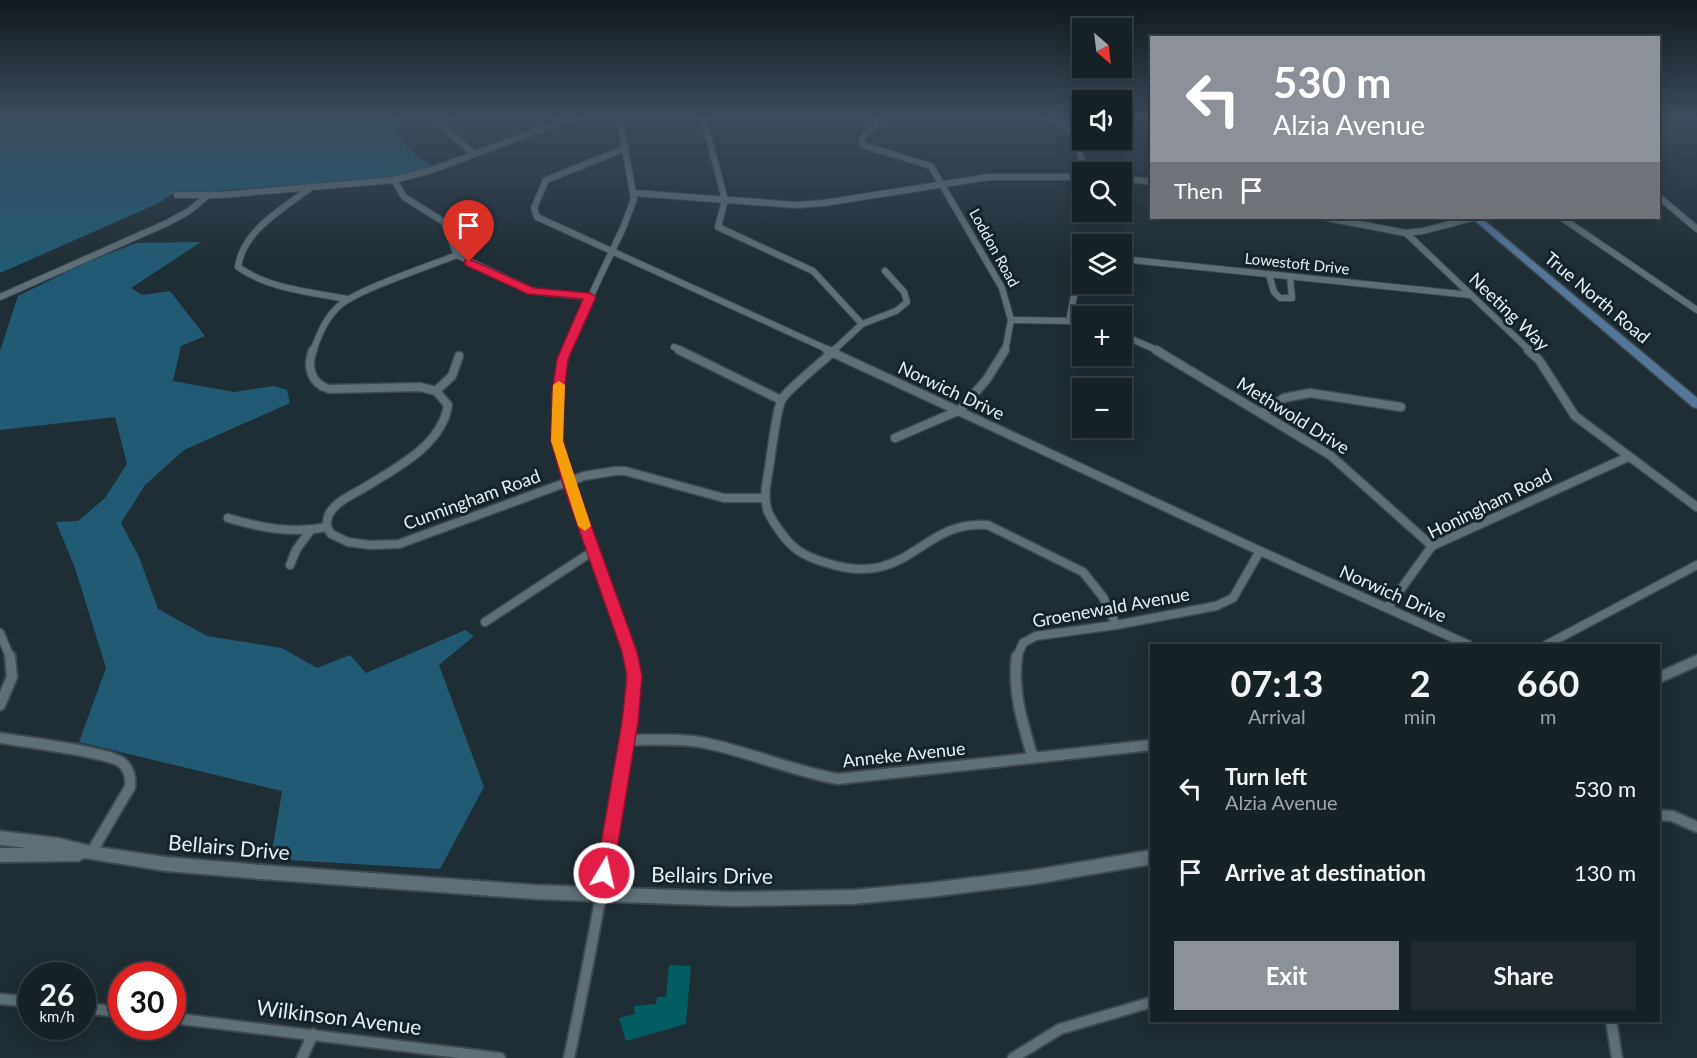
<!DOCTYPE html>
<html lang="en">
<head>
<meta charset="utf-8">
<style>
  :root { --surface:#172227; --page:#202a2f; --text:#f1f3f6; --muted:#9ea4a7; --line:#363f44; --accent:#8c9099 }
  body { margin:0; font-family:Lato,sans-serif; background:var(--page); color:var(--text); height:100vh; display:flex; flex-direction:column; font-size:22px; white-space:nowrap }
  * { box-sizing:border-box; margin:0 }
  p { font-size:20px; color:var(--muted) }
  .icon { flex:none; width:33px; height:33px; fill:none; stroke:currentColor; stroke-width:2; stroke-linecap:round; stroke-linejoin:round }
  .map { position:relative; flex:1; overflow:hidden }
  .drawer { position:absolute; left:1150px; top:644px; width:510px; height:378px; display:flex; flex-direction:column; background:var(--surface); border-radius:0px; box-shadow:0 3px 15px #0003,0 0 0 2px var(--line) }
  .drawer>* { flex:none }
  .top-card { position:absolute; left:1150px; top:36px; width:510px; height:183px; border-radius:0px; box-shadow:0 3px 15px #0003,0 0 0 2px var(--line); background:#8c9099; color:#fff; overflow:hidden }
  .needle { width:39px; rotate:152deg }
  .tools { position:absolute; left:1072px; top:18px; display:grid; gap:12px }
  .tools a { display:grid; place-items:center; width:60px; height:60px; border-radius:0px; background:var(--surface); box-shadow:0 3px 15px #0003,0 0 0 2px var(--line); font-size:30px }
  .speed { position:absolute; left:18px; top:962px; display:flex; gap:12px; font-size:30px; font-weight:700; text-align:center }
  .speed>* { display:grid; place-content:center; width:78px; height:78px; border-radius:50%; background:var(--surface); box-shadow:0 3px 15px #0003,0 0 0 2px var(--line); line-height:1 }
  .speed small { font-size:15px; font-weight:400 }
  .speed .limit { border:9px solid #d22; background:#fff; color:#111 }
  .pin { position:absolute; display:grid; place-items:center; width:51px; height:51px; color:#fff; margin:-62px -26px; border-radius:50% 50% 50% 0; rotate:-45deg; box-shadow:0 0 6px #0007 }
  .pin .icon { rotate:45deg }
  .me { position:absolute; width:66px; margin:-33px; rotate:9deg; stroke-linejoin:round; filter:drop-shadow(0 0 4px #0008) }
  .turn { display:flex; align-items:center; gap:21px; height:126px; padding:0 24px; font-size:27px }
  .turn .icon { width:78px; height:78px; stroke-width:2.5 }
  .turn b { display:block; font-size:42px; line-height:51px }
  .then { display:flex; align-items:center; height:57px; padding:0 24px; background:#0003; gap:12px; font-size:22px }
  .eta { display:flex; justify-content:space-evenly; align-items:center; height:102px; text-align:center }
  .eta b { font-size:36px; font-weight:700; line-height:42px }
  .button { display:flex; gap:12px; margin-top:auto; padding:12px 24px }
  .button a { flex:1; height:69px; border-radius:0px; background:var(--accent); color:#fff; font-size:24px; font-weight:700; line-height:69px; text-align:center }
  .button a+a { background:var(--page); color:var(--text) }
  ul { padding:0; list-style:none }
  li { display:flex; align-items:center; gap:18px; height:84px; padding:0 24px }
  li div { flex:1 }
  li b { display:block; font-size:22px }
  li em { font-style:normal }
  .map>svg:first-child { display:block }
  .green { fill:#215b73 }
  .building { fill:#025c60 }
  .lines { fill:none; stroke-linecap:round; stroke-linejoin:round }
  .minor-far2-casing { stroke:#3d494f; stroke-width:8 }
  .minor-far1-casing { stroke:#3d494f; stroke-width:11 }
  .minor-casing { stroke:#3d494f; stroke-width:14 }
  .tertiary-casing { stroke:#3d494f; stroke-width:4 }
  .secondary-casing { stroke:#3d494f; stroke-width:3 }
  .minor-far2 { stroke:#5f6f77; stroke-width:6 }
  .minor-far1 { stroke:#5f6f77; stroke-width:8 }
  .minor { stroke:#5f6f77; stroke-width:10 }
  .tertiary { fill:#5f6f77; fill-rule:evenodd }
  .secondary { fill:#53769a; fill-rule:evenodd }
  .route { fill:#e11d48; stroke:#92132f; stroke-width:1.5 }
  .slow { fill:#f59e0b }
  .labels { text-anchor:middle; stroke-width:6; stroke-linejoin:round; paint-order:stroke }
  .far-street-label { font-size:15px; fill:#e6eff4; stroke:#15232a }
  .street-label { font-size:18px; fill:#e6eff4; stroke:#15232a }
  .near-street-label { font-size:21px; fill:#e6eff4; stroke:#15232a }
</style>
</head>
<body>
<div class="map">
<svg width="1697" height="1058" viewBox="0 0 1697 1058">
  <rect width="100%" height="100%" fill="#1f2d34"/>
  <g class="green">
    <path d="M0,116H395C396,142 412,154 434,166L386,178L172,194L159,203L0,273Z"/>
    <polygon points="201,242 131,288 142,295 170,291 205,336 181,346 173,381 234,392 274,386 287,390 290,403 184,450 145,485 121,523 139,557 158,609 207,636 282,648 317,668 350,655 366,673 465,630 474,636 439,665 484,787 440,869 271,859 282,791 79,742 106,668 75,568 56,522 78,521 105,498 127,464 115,417 0,430 0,351 18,296 85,263 136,243"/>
  </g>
  <polygon class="building" points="669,965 691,966 686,1024 626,1041 619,1018 635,1014 634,1006 656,1004 657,997 666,997"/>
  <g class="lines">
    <defs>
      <g id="minor-far2">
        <polyline points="435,116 445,129 474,154"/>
        <polyline points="703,116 725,200 718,227 813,271 862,324"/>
        <polyline points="885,116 862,138 862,145 931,166 1002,288 1011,320 1005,351"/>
        <path d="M1049,116C1075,126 1079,147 1085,172"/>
        <polyline points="437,121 451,116"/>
        <polyline points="626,148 546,180 534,208 537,217 831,351"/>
        <polyline points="1122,178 1152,182"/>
        <polyline points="394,180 404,197 444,222 457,255 532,291 590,297"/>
        <path d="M310,188C283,209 243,230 238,267C269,289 311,292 347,299"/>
        <polyline points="634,193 796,205 824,203 989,177 1083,177"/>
        <polyline points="177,195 220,195 394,180 432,170 576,116"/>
        <polyline points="1659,197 1697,229"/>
        <polyline points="1327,218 1406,233 1423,231 1472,218"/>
        <polyline points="1562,218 1697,310"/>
        <polyline points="1406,233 1530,351"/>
        <polyline points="1122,259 1470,295"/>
        <polyline points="1269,275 1274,292 1280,298 1292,298 1290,277"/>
        <polyline points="0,297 167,223 189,211 207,196"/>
        <polyline points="1011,320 1069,321 1083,324"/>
        <polyline points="1069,321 1075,291 1083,272"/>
        <polyline points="1122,335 1159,351"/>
        <polyline points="674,347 682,351"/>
        <path d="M313,351C319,335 325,319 338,307C353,291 432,265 457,255"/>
        <polyline points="565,351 623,228 634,199 619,116"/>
        <polyline points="833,351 862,324 896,311 907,302 904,292 885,271"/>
      </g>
      <g id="minor-far1">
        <path d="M313,350C306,366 311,384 329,389L420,387L436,391"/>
        <polyline points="566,350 560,372 557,422 557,441 565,472 631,657"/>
        <polyline points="679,350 781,400"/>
        <polyline points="827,350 1260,551 1469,645"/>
        <path d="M835,350C823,361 789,388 782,399C776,408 770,466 767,480C762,507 768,516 785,538C796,552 810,558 827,563C910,590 920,519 988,525L1083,572L1103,597L1116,625"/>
        <polyline points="1156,350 1330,455 1432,546"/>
        <polyline points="1528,350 1539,360 1575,416 1697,507"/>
        <polyline points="1262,413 1284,398 1310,393 1401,407"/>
        <polyline points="895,438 960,410 987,379 1005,350"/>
        <path d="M228,518C262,528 292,534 327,527L331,534L348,542L370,545L399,544L584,476L615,471H625L724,498H764"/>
        <path d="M327,527C327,523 327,517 329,514C336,502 351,495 362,489C394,469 442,446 448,405L436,391L452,376L459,356"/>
        <polyline points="290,565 296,550 310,531"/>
        <polyline points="1388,607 1432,546 1628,457"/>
        <polyline points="485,622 593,551"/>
        <polyline points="0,633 10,657"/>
        <polyline points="1546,645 1697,565"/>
        <polyline points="1017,657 1023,643 1036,636 1116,625 1216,606 1233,598 1260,551"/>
      </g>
      <g id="minor">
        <path d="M1017,656C1012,691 1023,725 1033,758"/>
        <polyline points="0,705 12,677 10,656"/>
        <path d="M0,738C23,742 105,751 121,762C129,768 131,777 130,787L91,853"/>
        <path d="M627,740C653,740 679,738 705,743C750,752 792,771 838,779L1152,745"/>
        <polyline points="1659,815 1672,816 1697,827"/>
        <polyline points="0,999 32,1002"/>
        <polyline points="82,1008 122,1012"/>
        <polyline points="172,1018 500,1058"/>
        <polyline points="1611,1020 1617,1058"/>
        <polyline points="302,1058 313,1034"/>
        <path d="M569,1058C587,971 604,884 618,797C625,750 637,703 631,656"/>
        <polyline points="1013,1058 1060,1029 1152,1002"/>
      </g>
      <g id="tertiary">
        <polygon points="1697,655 1697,666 1659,683 1659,672"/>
        <polygon points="0,831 58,838 91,846 166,857 261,865 535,885 734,892 853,890 929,883 1034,870 1152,850 1152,864 1034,884 929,897 853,904 734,906 535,899 261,879 166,871 84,858 79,861 0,862 0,848 28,848 0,845"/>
      </g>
      <polygon id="secondary" points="1472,218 1481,218 1697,398 1697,408 1693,407"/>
    </defs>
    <use href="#minor-far2" class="minor-far2-casing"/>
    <use href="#minor-far1" class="minor-far1-casing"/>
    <use href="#minor" class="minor-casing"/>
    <use href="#tertiary" class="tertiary-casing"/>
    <use href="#secondary" class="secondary-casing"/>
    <use href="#minor-far2" class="minor-far2"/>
    <use href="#minor-far1" class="minor-far1"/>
    <use href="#minor" class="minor"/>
    <use href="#tertiary" class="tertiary"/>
    <use href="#secondary" class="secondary"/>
  </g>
  <linearGradient id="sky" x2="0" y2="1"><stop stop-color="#11191d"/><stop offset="0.44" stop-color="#3c4c5c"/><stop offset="1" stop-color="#3c4c5c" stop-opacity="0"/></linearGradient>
  <rect width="1697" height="265" fill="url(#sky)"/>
  <polygon class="route" points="469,259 534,288 590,293 596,297 568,359 564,393 563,441 575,481 637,652 642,676 638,722 613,873 611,879 604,882 598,879 596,873 622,722 627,676 622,652 562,481 551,441 552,393 557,359 583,299 528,294 465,265 465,260"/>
  <polygon class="slow" points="559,381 565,385 563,441 591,526 585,531 578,526 551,441 553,385"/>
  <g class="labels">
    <g class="far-street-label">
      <text transform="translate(994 248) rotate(61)" y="5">Loddon Road</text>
      <text transform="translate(1297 264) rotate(6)" y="5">Lowestoft Drive</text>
    </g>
    <g class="street-label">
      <text transform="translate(1597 298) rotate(40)" y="6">True North Road</text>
      <text transform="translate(1509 312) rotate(44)" y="6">Neeting Way</text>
      <text transform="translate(951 391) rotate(25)" y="6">Norwich Drive</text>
      <text transform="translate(1293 416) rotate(32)" y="6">Methwold Drive</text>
      <text transform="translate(472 500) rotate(-20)" y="6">Cunningham Road</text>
      <text transform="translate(1490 504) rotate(-26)" y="6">Honingham Road</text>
      <text transform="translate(1393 594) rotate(24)" y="6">Norwich Drive</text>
      <text transform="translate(1111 608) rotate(-10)" y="6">Groenewald Avenue</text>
      <text transform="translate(904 755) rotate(-6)" y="6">Anneke Avenue</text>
    </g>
    <g class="near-street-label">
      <text transform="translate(229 848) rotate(5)" y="7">Bellairs Drive</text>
      <text transform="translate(712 876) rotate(1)" y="7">Bellairs Drive</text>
      <text transform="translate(339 1018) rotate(7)" y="7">Wilkinson Avenue</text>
    </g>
  </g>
</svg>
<div class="tools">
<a><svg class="needle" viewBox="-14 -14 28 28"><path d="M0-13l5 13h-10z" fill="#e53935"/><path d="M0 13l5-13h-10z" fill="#9ea4a7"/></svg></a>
<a><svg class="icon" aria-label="sound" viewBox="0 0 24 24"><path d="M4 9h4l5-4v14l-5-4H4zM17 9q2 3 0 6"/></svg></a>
<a><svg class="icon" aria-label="search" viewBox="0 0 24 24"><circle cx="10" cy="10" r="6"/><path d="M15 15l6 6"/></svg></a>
<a><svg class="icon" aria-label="layers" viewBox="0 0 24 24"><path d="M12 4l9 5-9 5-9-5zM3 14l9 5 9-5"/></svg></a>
<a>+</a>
<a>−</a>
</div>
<div class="speed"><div>26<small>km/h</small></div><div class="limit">30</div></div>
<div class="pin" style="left:469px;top:262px;background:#d93025"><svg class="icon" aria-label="arrive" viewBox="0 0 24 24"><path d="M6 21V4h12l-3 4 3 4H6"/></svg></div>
<svg class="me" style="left:604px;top:873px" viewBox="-20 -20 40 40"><circle r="17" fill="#e11d48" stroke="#fff" stroke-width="3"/><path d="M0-11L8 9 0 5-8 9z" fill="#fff"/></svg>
<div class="top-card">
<div class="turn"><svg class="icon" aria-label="left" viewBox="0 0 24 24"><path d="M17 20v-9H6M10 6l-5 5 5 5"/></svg><div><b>530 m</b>Alzia Avenue</div></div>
<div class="then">Then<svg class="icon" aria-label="arrive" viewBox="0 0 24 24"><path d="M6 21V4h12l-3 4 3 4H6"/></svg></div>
</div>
<section class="drawer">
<div class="eta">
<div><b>07:13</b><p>Arrival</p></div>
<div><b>2</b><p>min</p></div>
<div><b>660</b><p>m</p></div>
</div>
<ul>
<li><svg class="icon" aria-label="left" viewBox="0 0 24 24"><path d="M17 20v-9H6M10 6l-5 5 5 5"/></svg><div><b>Turn left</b><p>Alzia Avenue</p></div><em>530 m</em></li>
<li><svg class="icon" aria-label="arrive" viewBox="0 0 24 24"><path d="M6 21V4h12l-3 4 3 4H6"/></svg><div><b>Arrive at destination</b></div><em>130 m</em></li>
</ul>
<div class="button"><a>Exit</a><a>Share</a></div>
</section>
</div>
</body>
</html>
